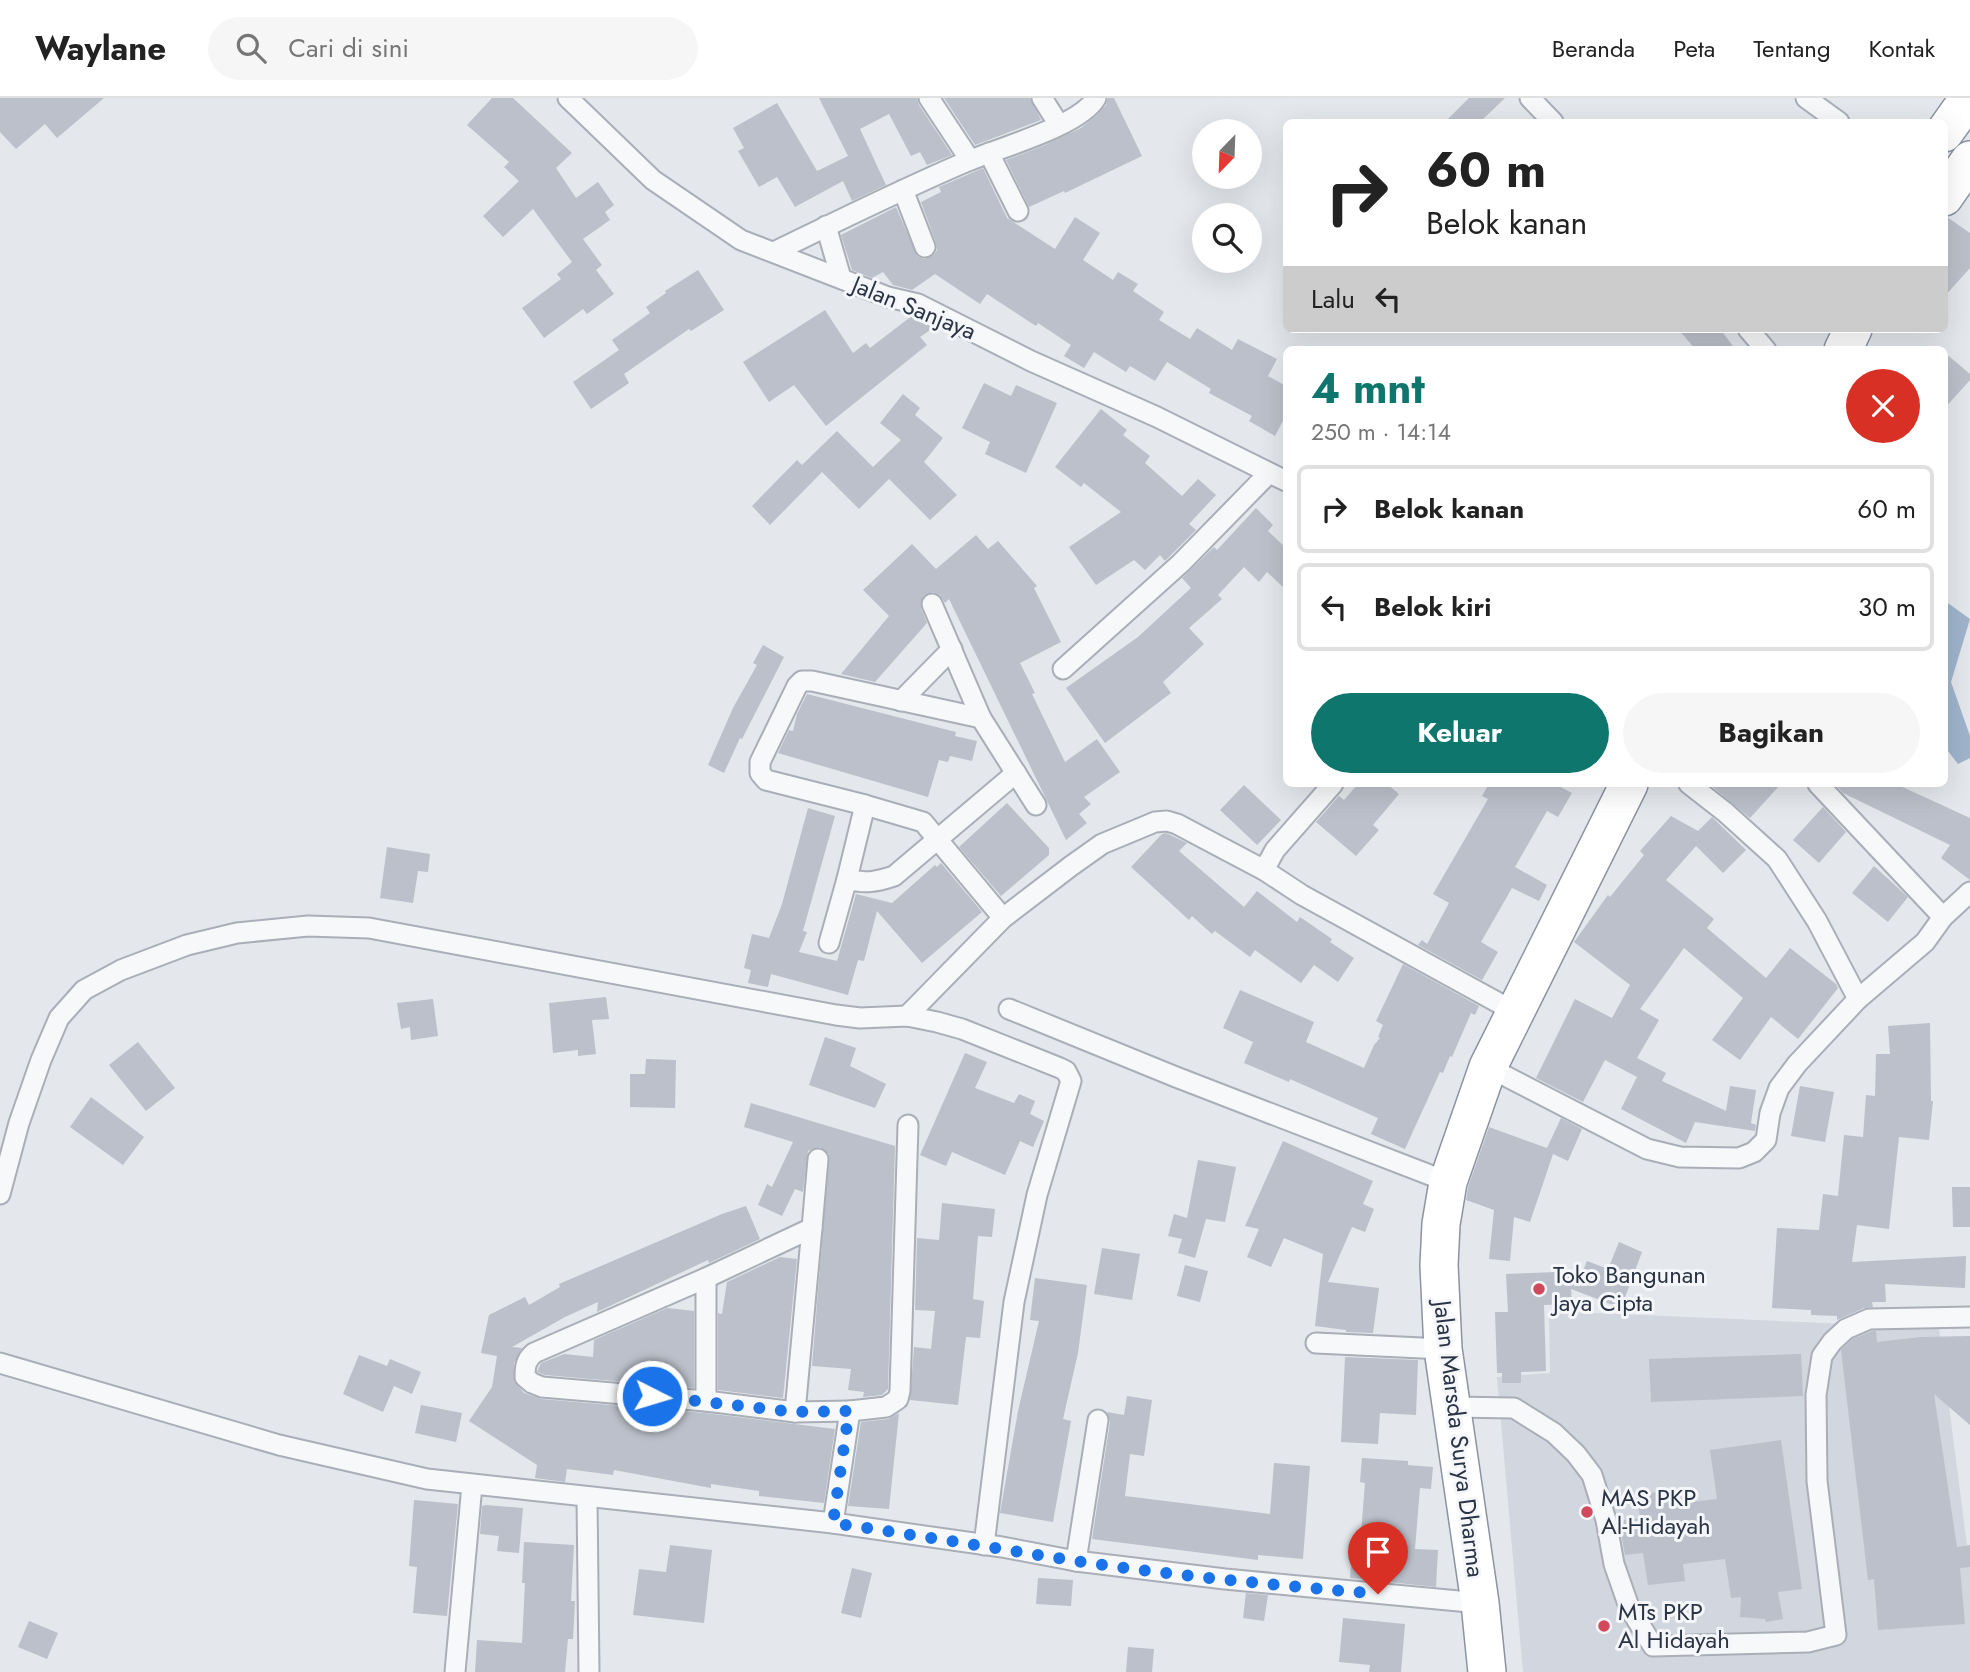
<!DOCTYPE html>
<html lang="id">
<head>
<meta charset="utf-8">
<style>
  :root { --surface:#fff; --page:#f6f6f6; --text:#222; --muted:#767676; --line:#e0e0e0; --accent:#0f766e }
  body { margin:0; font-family:Jost,sans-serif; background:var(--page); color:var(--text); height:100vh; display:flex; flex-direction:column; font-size:26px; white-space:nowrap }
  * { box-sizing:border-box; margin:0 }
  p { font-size:23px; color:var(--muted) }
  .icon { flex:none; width:38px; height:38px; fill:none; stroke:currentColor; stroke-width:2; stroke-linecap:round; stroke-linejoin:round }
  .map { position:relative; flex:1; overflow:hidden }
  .side { position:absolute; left:1283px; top:248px; width:665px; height:441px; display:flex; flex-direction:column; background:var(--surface); border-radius:10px; box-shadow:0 7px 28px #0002 }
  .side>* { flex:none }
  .hud { position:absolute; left:1283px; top:21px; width:665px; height:214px; border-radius:10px; box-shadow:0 7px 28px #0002; background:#fff; color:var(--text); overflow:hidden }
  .needle { width:46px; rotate:203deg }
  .controls { position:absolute; left:1192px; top:21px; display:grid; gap:14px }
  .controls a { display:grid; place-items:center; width:70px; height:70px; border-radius:50%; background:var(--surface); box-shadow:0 7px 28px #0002; font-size:35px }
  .pin { position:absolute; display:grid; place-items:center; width:60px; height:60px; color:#fff; margin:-72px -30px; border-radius:50% 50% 50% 0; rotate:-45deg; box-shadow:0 0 7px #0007 }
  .pin .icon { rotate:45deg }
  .me { position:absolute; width:77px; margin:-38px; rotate:95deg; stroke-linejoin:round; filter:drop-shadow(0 0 5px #0008) }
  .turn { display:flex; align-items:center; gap:24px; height:147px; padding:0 28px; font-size:32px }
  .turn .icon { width:91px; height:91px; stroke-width:2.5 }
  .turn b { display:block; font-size:49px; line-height:60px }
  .then { display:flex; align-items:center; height:66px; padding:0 28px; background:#0003; gap:14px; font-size:26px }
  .round { display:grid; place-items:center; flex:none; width:74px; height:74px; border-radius:37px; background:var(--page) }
  .overview { display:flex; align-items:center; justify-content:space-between; height:119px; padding:0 28px }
  h1 { font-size:42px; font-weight:700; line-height:52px; color:var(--accent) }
  .cta { display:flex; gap:14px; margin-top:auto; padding:14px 28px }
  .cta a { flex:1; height:80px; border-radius:42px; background:var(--accent); color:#fff; font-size:28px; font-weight:700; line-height:80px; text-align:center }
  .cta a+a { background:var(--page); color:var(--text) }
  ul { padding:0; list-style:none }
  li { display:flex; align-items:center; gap:21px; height:88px; margin:0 14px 10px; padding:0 14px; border:4px solid var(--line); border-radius:10px }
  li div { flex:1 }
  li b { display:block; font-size:26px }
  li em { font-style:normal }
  header { display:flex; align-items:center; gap:42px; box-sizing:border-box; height:98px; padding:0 35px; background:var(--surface); border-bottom:2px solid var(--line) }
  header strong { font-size:33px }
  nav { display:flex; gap:38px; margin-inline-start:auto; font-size:24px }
  .search { width:490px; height:63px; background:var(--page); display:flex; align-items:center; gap:18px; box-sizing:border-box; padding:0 24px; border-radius:38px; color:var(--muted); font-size:26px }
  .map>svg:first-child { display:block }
  .built { fill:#d2d6de }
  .water { fill:#9fb4cc }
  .building { fill:#bbc0ca }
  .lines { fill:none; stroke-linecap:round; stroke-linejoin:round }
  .street-casing { stroke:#a9aeb7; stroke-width:23 }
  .highway-casing { stroke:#8b94a3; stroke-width:40 }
  .street { stroke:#f7f8fa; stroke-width:19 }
  .highway { stroke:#fff; stroke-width:37 }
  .route { stroke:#1a73e8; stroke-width:12; stroke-dasharray:0 21.6 }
  .poi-dot { fill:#d1495b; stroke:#f4f6f9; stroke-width:2.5 }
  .labels { text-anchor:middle; stroke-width:6; stroke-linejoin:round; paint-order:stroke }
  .street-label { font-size:24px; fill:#2b3445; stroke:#f4f6f9 }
  .poi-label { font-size:24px; fill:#2b3445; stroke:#f4f6f9; text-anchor:start }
</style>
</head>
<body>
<header>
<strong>Waylane</strong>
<div class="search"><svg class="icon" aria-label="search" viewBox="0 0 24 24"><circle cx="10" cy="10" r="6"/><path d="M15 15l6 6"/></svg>Cari di sini</div>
<nav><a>Beranda</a><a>Peta</a><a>Tentang</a><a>Kontak</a></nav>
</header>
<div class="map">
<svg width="1970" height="1574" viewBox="0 0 1970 1574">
  <rect width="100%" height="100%" fill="#e4e7ec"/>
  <polygon class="built" points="1549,1213 1939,1230 1970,1471 1970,1574 1523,1574 1497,1279 1550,1275"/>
  <polygon class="water" points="1945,503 1970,521 1951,584 1970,638 1970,660 1958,666 1944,648"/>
  <g class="building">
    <polygon points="0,0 104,0 57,40 45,26 16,51 0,34"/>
    <polygon points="492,0 513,0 572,55 556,70 576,100 598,84 614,107 605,114 610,122 583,141 602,167 596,172 614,196 587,216 583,211 544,240 522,210 561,181 557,176 572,164 533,111 503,139 483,118 519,83 504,69 509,64 467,27"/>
    <polygon points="819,0 917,0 919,7 952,57 927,67 920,54 911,58 889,16 860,31 886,87 852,103 843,83 795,109 777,79 759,89 738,53 744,50 733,30 777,5 817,73 848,58"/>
    <polygon points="944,0 1030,0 1041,22 975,47"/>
    <polygon points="1108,0 1114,0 1142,58 1065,95 1064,93 1029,109 1006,62 1043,48 1081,30 1096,18 1106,7"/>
    <polygon points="1469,0 1505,0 1480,24 1445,24"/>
    <polygon points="983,70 1007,120 1055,151 1075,119 1100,135 1083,162 1113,182 1118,174 1138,186 1133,193 1164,214 1159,222 1190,241 1197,230 1232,252 1238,241 1277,261 1268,278 1286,288 1286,317 1275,338 1249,323 1252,318 1209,295 1211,291 1167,264 1155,283 1130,268 1126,274 1094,254 1084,270 1064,258 1071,247 1038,225 1036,228 987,196 980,206 935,176 912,192 893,187 883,174 872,180 852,172 841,137 896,109 917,158 924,161 934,157 937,152 936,145 921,104 941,94 939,89"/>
    <polygon points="1947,119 1970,135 1970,170 1944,199 1944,120"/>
    <polygon points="698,172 724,212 691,233 689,231 624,276 629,285 591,311 573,284 619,252 612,242 650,215 646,209 666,195 665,193"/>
    <polygon points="825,212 853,255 866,245 870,250 913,217 929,226 933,230 920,239 927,247 826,328 794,287 769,304 743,264"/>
    <polygon points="1678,231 1720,231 1736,252 1696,252"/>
    <polygon points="1944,254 1970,276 1970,282 1944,311"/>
    <polygon points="984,285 1011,298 1016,287 1057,305 1026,375 985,356 990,344 962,330"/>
    <polygon points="903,296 920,310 915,317 943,340 924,364 957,397 930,422 889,381 859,411 822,374 770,427 752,408 797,362 802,367 837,333 873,369 901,342 880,325"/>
    <polygon points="1101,311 1127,332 1123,337 1150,358 1145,365 1182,398 1198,381 1216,397 1189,426 1196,432 1165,463 1160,457 1145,472 1134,462 1096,487 1069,449 1121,414 1084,385 1081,389 1055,369"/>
    <polygon points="1256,410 1273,427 1268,433 1286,450 1286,492 1267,474 1259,484 1244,469 1218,497 1222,501 1189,530 1204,546 1163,584 1171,595 1105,645 1066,590 1138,539 1191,490 1182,480 1214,449 1217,452"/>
    <polygon points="976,437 988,451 998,443 1037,488 1034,490 1061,544 1020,565 1035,595 1032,596 1065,664 1097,641 1120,674 1084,699 1091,706 1079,716 1087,725 1066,742 949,501 945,505 940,497 933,494 923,498 921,510 927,525 875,584 841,576 889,518 863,492 912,446 936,471"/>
    <polygon points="763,547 784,559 742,641 740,640 724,675 708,667 733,610 757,567 753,565"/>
    <polygon points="807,596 956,634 955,638 977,643 972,663 950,658 948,664 939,662 928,699 778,655 789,632 793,633 797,616"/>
    <polygon points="1358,686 1387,686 1399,696 1373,727 1379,732 1356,758 1316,724 1339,698 1344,702"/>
    <polygon points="1489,686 1555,686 1572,695 1558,719 1547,713 1515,769 1547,787 1539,803 1512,790 1481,844 1498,854 1482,882 1418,847 1422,842 1427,846 1449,805 1433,796 1488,701 1482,698"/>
    <polygon points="1709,686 1781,686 1750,720"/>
    <polygon points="1835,686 1896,686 1970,720 1970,782 1941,760 1950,747 1843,695"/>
    <polygon points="1244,687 1281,722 1257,747 1220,712"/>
    <polygon points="1007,705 1049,750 1049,757 1001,798 959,749"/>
    <polygon points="1823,709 1846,734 1819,765 1793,742"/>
    <polygon points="808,710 835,718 803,833 807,834 799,854 837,863 856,796 892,805 935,767 937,769 941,765 982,814 922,865 877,813 864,863 858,862 848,897 771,876 768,889 748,885 751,872 744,870 752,836 769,840 782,806"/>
    <polygon points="1671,718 1698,733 1712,719 1746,752 1723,775 1696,748 1666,782 1714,821 1707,830 1766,880 1790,850 1836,886 1838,890 1798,941 1771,919 1740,962 1712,942 1743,900 1684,850 1640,911 1659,922 1637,960 1666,975 1662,983 1726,1013 1730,988 1756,992 1751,1025 1756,1027 1755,1033 1695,1024 1686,1045 1621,1011 1637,979 1605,962 1583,1004 1536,980 1575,901 1612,920 1630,887 1574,844 1608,797 1610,799 1644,757 1640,753"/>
    <polygon points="1166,735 1187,745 1179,753 1244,809 1257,793 1297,824 1300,819 1332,841 1330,844 1354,860 1338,884 1314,867 1301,885 1255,852 1250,859 1215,833 1212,836 1192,818 1189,822 1131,769 1162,736"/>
    <polygon points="387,749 430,756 428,774 418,773 413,805 380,800"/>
    <polygon points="1874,768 1908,799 1888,824 1852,795"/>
    <polygon points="1403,866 1479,908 1475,917 1471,915 1452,959 1450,958 1443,975 1440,974 1405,1051 1371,1036 1378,1020 1290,981 1289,984 1244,965 1253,944 1223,930 1240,892 1314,924 1306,944 1364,970 1374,947 1380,940 1378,939 1383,927 1376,923"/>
    <polygon points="606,899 609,921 592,922 596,956 578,958 578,952 553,955 549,905"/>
    <polygon points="433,901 438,938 411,942 410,929 401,931 397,905"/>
    <polygon points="1930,925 1931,1003 1933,1003 1929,1042 1899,1039 1889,1131 1857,1127 1852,1164 1966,1158 1965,1190 1885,1186 1886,1204 1872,1204 1873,1209 1864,1210 1837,1222 1837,1218 1811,1217 1811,1212 1772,1210 1777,1130 1819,1132 1823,1096 1838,1098 1844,1037 1863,1039 1866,997 1875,998 1876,956 1890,956 1888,928"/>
    <polygon points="825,939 856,950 850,968 886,986 875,1010 809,987"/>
    <polygon points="138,944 175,990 146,1013 109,967"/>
    <polygon points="965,955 987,964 975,990 1014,1005 1019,996 1035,1003 1030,1016 1044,1023 1033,1049 1020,1043 1005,1077 952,1054 946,1068 920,1057"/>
    <polygon points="646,961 676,962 675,1010 630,1009 630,976 645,976"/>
    <polygon points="1800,988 1834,994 1825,1044 1791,1038"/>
    <polygon points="91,999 144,1039 123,1067 70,1029"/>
    <polygon points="751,1005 895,1048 888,1291 882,1297 863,1299 864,1294 848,1292 851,1271 812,1268 829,1056 820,1049 808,1053 803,1094 795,1091 782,1118 758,1107 767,1086 772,1089 793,1044 744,1029"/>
    <polygon points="1561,1020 1582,1031 1568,1063 1553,1056 1530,1124 1514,1119 1510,1163 1489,1161 1494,1112 1466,1102 1468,1089 1489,1029 1547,1050"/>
    <polygon points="1283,1043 1373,1083 1363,1106 1374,1111 1365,1134 1352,1129 1328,1184 1379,1190 1373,1235 1346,1234 1346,1232 1315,1228 1323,1156 1284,1140 1271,1169 1247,1159 1259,1131 1245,1128"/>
    <polygon points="1198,1062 1236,1069 1225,1124 1206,1121 1195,1160 1178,1155 1182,1141 1168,1138 1174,1116 1187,1120"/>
    <polygon points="1952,1089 1970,1089 1970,1129 1953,1129"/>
    <polygon points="942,1105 995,1111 992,1139 978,1138 973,1201 984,1203 980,1240 966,1239 958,1307 910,1302 914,1249 931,1251 935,1213 915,1212 917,1140 939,1142"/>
    <polygon points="746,1108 760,1141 709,1165 708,1162 597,1214 598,1204 565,1219 512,1249 522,1250 514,1265 514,1283 524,1295 541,1301 705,1315 835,1331 824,1405 759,1398 759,1393 711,1386 711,1390 614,1372 613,1377 567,1371 565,1384 535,1380 537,1367 469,1323 492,1289 497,1258 481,1255 489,1217 525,1199 529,1207 560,1189 559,1186 722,1116"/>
    <polygon points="1619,1144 1642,1154 1621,1210 1571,1191 1572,1206 1544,1207 1546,1273 1521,1274 1521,1285 1502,1285 1502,1275 1497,1275 1495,1214 1508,1214 1506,1176 1583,1173 1587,1163 1608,1171"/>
    <polygon points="1102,1150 1140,1156 1132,1202 1094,1196"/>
    <polygon points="780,1159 797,1161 783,1300 718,1292 718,1215 722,1216 727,1184"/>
    <polygon points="1185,1167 1208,1173 1200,1204 1177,1198"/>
    <polygon points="1035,1180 1087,1187 1078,1255 1063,1321 1071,1323 1053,1424 1000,1415 1018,1313 1039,1223 1030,1222"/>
    <polygon points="667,1210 694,1213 694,1290 545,1277 537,1274 541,1265 564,1256 593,1259 594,1242"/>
    <polygon points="1872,1233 1876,1233 1877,1244 1921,1239 1970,1238 1970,1327 1934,1296 1957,1449 1970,1447 1970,1469 1960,1470 1965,1526 1878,1532 1874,1481 1868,1482 1841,1252 1853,1241"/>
    <polygon points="1801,1256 1803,1298 1651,1304 1649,1261"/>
    <polygon points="359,1257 387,1268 390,1261 421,1274 412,1296 394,1288 383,1314 343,1296"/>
    <polygon points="1345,1259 1418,1262 1416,1317 1380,1315 1378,1346 1341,1344"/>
    <polygon points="1127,1298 1152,1302 1144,1358 1130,1356 1125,1398 1270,1416 1274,1365 1310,1368 1303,1461 1258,1457 1258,1462 1092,1441 1110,1324 1107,1314 1124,1317"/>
    <polygon points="421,1307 462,1315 456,1344 415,1335"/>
    <polygon points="899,1315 889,1411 848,1408 861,1324 888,1321"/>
    <polygon points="1781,1342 1802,1491 1778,1494 1783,1521 1766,1524 1765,1521 1740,1519 1741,1499 1731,1500 1725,1461 1683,1466 1685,1483 1648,1487 1643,1455 1625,1457 1619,1423 1640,1420 1637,1396 1671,1393 1673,1406 1717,1401 1710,1352"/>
    <polygon points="1362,1360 1408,1363 1408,1367 1433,1369 1431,1391 1420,1390 1415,1451 1438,1452 1436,1489 1350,1480 1352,1448 1360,1448 1365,1385 1360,1384"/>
    <polygon points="414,1402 458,1406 447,1518 413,1515 417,1469 409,1468"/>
    <polygon points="486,1407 523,1410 519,1455 497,1453 499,1438 480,1436 482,1408"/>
    <polygon points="524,1444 574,1447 571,1503 575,1503 573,1541 568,1541 565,1574 475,1574 477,1542 522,1545 525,1485 522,1485"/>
    <polygon points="670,1447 712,1452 704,1525 633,1517 639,1471 666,1474"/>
    <polygon points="852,1470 872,1475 861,1520 841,1515"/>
    <polygon points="1038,1480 1073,1482 1071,1508 1036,1506"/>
    <polygon points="1246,1495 1268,1497 1264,1523 1243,1520"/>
    <polygon points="1343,1520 1405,1526 1401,1574 1369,1574 1370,1567 1339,1564"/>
    <polygon points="29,1523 58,1535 47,1561 18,1549"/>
    <polygon points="1128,1549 1154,1551 1152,1574 1126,1574"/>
  </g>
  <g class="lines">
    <defs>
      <g id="street">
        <polyline points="568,0 653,82 741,142 888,199 918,206 1031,263 1157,319 1286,383"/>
        <polyline points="929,0 970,62"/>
        <polyline points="1042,0 1059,27"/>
        <polyline points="1530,0 1553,24"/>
        <polyline points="1806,0 1839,24"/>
        <polyline points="989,55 1018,113"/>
        <polyline points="903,92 925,149"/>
        <polyline points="826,128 841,180"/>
        <path d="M774,154C838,123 902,91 968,63C999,50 1080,28 1096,0"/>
        <polyline points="1748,231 1766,252"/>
        <polyline points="932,506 981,620"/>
        <polyline points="1063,571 1181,465 1269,375"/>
        <polyline points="901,603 952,551"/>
        <polyline points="1818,686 1943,819"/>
        <path d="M865,707L847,781C865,786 876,784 894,778L1016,675"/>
        <polyline points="1264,772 1275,752 1333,686"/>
        <polyline points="1003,820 923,724 865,707 766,682 760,675 760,664 797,588 802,583 812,583 981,620 1036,707"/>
        <polyline points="829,845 847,781"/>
        <polyline points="1858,901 1925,844 1943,819 1970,794"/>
        <polyline points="1009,911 1176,979 1448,1084"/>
        <polyline points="907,918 1003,820 1071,768 1102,746 1155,724 1167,723 1177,726 1264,772 1302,797 1517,915"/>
        <polyline points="1488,969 1647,1051 1680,1059 1739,1060 1754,1054 1766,1042 1770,1015 1779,990 1797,966 1858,901 1817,823 1777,761 1725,714 1689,686"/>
        <path d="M818,1061L812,1130L706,1180L534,1255C526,1262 525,1268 525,1279L532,1285L542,1289L706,1303L795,1314L850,1313L833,1425"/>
        <polyline points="0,1096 19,1025 41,962 59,920 84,892 121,872 187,847 237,835 308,828 369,830 836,917 860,920 907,918 937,924 962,931 1060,970 1066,973 1071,983 1037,1097 1014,1204 984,1447"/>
        <polyline points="1316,1245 1443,1251"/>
        <polyline points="0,1265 279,1347 427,1381 833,1425 1002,1449 1076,1463 1225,1481 1480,1505"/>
        <polyline points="706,1303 706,1180"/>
        <polyline points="1453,1309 1514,1310 1554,1335 1576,1356 1592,1377 1606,1422 1614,1466 1629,1509 1653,1548 1808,1544 1836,1537 1817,1383 1816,1297 1822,1258 1832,1244 1846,1231 1869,1221 1970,1219"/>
        <polyline points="850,1313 886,1309 898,1301 900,1293 908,1027"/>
        <polyline points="795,1314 812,1130"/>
        <polyline points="587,1400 589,1574"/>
        <polyline points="1076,1463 1098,1322"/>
        <polyline points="455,1574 472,1387"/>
      </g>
      <g id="highway">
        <polyline points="1944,35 1969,0"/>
        <polyline points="1944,99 1970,62"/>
        <polyline points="1843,252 1853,231"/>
        <polyline points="1487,1574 1480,1505 1443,1251 1439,1167 1441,1126 1448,1084 1488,969 1629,686"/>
      </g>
    </defs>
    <use href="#street" class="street-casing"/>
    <use href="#highway" class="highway-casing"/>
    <use href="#street" class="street"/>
    <use href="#highway" class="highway"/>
  </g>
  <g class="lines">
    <path class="route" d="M652,1298L795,1314L849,1313L833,1425C914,1437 995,1450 1076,1463C1176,1478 1277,1487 1378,1496"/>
  </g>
  <g class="poi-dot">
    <circle cx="1539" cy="1191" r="7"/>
    <circle cx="1587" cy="1414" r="7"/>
    <circle cx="1604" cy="1528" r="7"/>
  </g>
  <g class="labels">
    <g class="street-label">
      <text transform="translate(914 210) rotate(22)" y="8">Jalan Sanjaya</text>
      <text transform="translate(1459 1341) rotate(83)" y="8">Jalan Marsda Surya Dharma</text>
    </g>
    <g class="poi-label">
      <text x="1553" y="1185">Toko Bangunan<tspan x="1553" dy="28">Jaya Cipta</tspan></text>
      <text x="1601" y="1408">MAS PKP<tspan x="1601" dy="28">Al-Hidayah</tspan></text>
      <text x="1618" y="1522">MTs PKP<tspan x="1618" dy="28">Al Hidayah</tspan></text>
    </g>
  </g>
</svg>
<div class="controls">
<a><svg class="needle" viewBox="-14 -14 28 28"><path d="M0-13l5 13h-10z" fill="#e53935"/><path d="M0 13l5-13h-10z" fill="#767676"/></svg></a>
<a><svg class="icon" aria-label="search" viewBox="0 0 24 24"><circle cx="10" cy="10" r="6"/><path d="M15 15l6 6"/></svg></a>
</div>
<div class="pin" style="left:1378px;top:1496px;background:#d93025"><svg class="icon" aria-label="arrive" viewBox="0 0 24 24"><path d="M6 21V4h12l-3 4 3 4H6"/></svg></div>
<svg class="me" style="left:652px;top:1298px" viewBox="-20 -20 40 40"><circle r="17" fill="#1a73e8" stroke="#fff" stroke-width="3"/><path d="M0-11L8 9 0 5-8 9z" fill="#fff"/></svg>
<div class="hud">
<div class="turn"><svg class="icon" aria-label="right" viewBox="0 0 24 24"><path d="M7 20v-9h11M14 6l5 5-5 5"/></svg><div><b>60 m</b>Belok kanan</div></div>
<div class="then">Lalu<svg class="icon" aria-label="left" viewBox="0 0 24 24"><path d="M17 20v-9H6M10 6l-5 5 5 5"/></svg></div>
</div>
<section class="side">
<div class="overview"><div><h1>4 mnt</h1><p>250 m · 14:14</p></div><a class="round" style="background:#d93025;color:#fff"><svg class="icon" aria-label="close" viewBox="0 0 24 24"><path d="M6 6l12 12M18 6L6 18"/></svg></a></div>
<ul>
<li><svg class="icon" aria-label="right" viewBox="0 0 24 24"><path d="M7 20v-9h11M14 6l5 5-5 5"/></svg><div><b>Belok kanan</b></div><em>60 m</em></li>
<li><svg class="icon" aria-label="left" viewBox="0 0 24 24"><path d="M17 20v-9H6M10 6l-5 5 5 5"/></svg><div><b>Belok kiri</b></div><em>30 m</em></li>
</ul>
<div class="cta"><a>Keluar</a><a>Bagikan</a></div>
</section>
</div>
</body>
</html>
